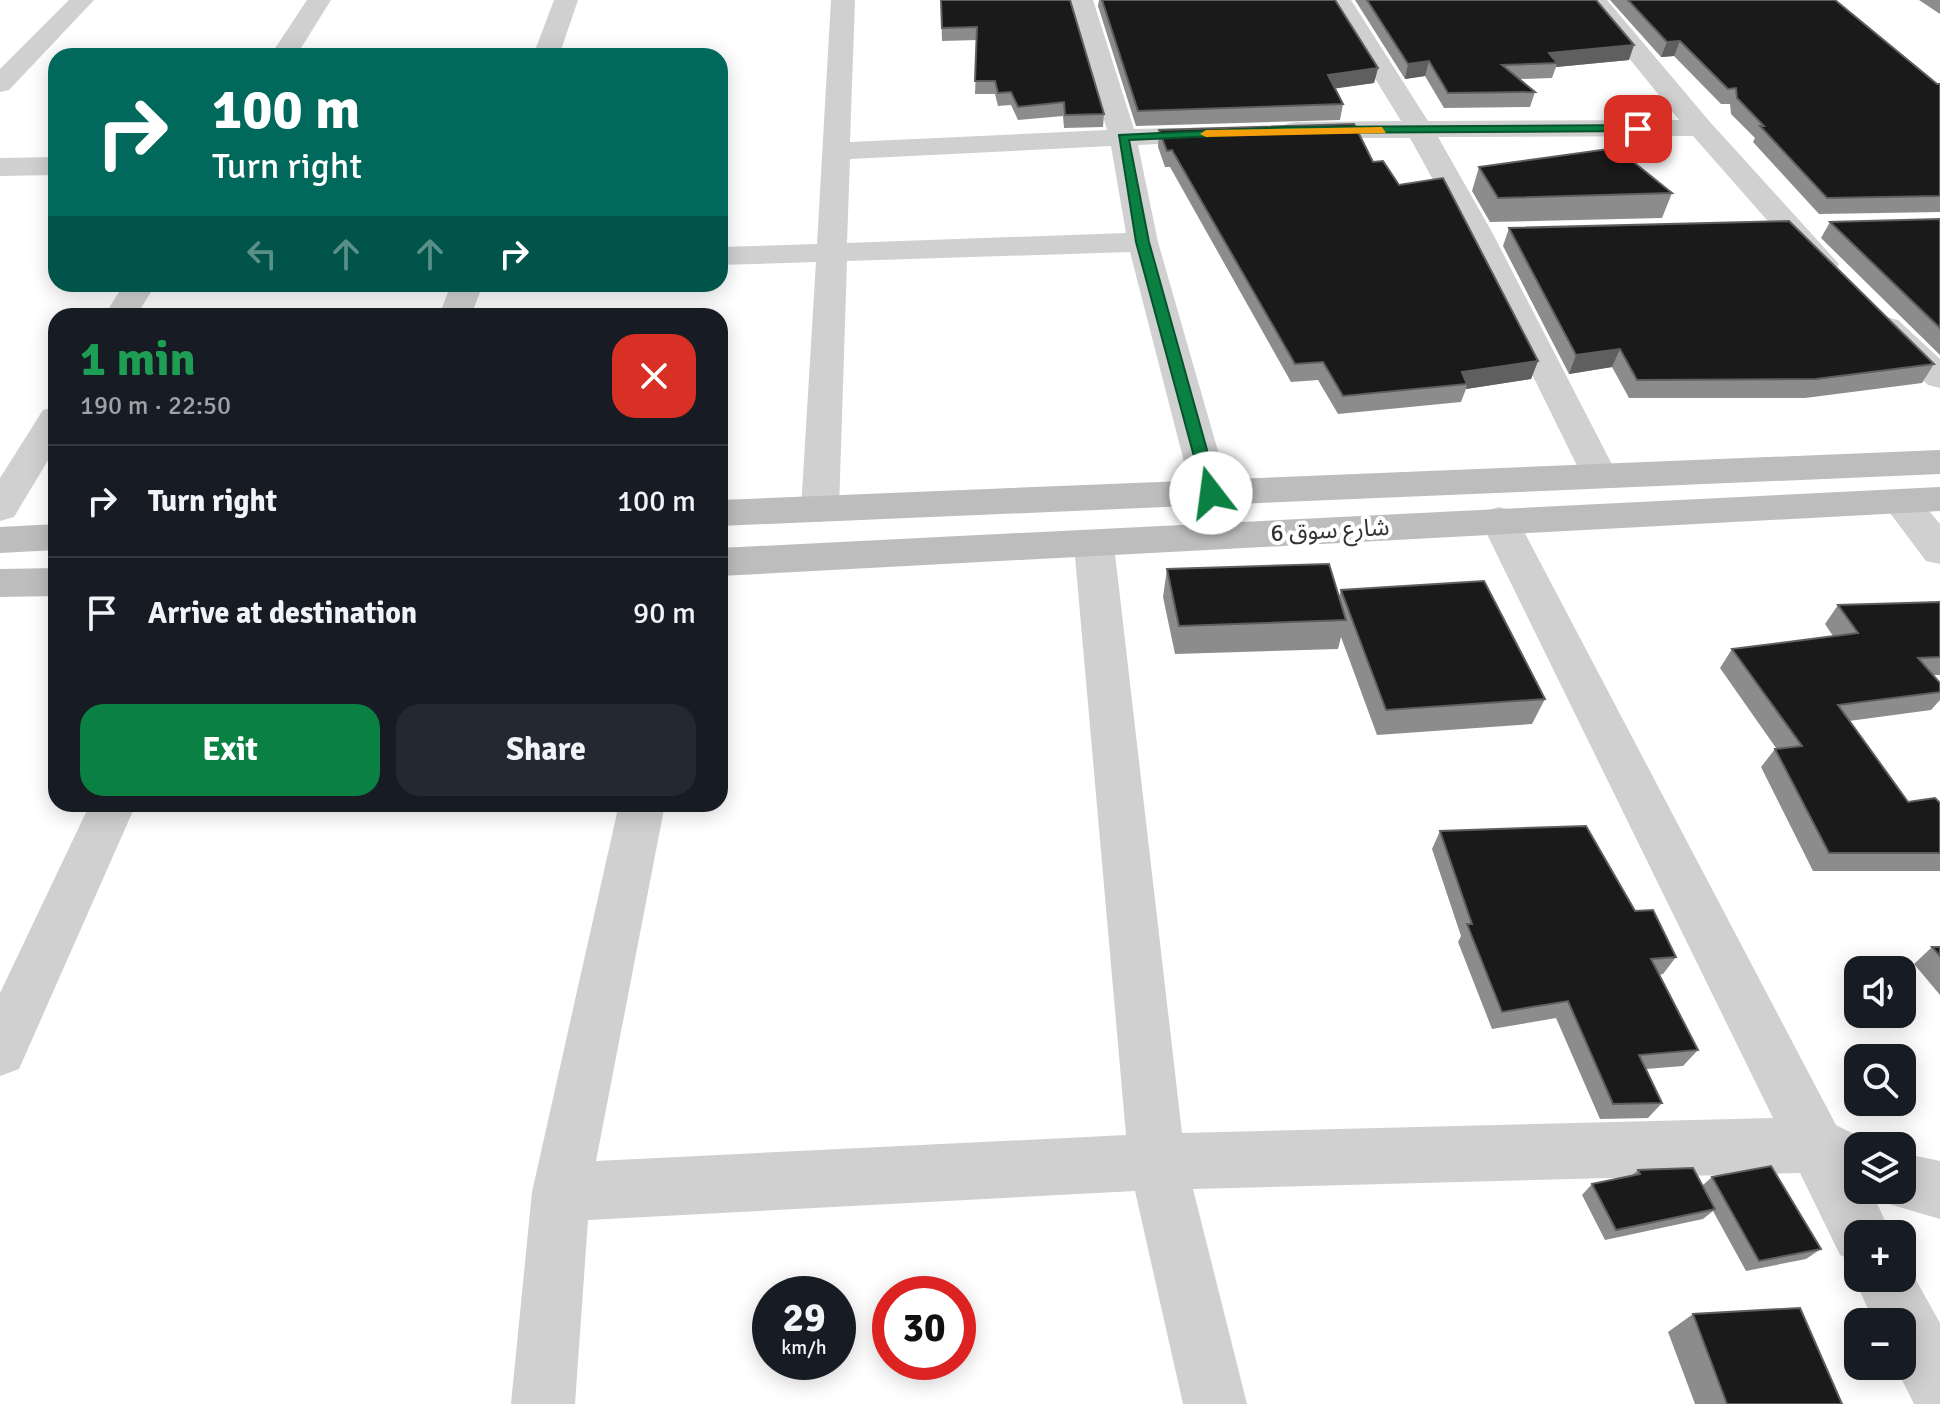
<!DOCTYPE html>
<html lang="en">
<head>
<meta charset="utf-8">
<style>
  :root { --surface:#171b24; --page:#242831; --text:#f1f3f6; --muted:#9ea1a6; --line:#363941; --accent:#0b8043 }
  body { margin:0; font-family:Signika,"Noto Sans Arabic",sans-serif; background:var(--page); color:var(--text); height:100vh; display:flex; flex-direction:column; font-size:30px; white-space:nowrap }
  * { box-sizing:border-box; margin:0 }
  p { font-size:26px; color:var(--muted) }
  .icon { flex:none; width:44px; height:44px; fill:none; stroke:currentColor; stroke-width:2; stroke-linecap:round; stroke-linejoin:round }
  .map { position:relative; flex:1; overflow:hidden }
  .sheet { position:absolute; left:48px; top:308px; width:680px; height:504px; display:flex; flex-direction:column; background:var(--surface); border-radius:24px; box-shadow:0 4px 20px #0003 }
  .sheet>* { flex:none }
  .banner { position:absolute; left:48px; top:48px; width:680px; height:244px; border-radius:24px; box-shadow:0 4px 20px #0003; background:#00695c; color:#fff; overflow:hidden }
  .buttons { position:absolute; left:1844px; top:956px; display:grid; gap:16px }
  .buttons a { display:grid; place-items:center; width:72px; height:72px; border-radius:16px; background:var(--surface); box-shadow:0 4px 20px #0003; font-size:40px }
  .speed { position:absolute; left:752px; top:1276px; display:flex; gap:16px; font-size:40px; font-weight:700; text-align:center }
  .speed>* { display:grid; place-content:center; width:104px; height:104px; border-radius:50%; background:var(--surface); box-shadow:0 4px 20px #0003; line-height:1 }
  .speed small { font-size:20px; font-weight:400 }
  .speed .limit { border:12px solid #d22; background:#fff; color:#111 }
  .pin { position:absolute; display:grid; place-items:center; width:68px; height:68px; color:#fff; margin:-34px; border-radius:16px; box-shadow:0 4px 12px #0006 }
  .me { position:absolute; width:88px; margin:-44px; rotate:345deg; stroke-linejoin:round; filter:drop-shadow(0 0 6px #0008) }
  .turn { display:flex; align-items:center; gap:28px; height:168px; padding:0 32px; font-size:36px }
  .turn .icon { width:104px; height:104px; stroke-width:2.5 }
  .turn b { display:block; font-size:56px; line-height:68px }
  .lanes { display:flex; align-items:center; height:76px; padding:0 32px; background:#0003; justify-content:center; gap:40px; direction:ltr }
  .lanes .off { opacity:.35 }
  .round { display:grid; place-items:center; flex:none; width:84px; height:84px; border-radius:24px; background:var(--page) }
  .overview { display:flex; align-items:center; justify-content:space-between; height:136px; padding:0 32px }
  h1 { font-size:48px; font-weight:800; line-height:60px; color:#1e9e55 }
  .button { display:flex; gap:16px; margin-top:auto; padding:16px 32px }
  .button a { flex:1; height:92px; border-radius:24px; background:var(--accent); color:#fff; font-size:32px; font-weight:800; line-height:92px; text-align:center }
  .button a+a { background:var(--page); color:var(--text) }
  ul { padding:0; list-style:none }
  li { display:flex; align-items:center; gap:24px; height:112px; padding:0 32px; border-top:2px solid var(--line) }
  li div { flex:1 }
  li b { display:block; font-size:30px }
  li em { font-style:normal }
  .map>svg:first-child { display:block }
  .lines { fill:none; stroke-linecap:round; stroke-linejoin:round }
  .street { fill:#d0d0d0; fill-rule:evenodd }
  .secondary { fill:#bdbdbd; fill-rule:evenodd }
  .wall { fill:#8c8c8c }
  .shaded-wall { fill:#5f5f5f }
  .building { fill:#1a1a1a; stroke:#5f5f5f; stroke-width:2 }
  .route { fill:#0b8043; stroke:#07532c; stroke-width:2 }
  .slow { fill:#f59e0b }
  .labels { text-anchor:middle; stroke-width:8; stroke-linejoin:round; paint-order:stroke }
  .street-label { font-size:24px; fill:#333; stroke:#fff }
</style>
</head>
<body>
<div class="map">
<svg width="1940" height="1404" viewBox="0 0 1940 1404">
  <rect width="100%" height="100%" fill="#fff"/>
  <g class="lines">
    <g class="street">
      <polygon points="69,0 94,0 9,90 0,92 0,69"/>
      <polygon points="307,0 331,0 296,56 270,56"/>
      <polygon points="554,0 578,0 559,56 533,56"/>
      <path d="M831,0H855L850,142L1107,130L1069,0H1093L1134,129L1229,127L1233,133L1229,139L1219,141L1138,145L1158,242L1230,493L1224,502L1211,505L1198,502L1192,493L1130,252L847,261L839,509L834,518L820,522L806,518L801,509L816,262L720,265V247L817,244ZM1111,146L1126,233L847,243L850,159Z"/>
      <polygon points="1327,0 1351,0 1428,121 1679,120 1582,0 1607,0 1710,122 1839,264 1834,271 1812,271 1693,136 1438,137 1493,234 1618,476 1612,484 1599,488 1586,484 1463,234 1410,138 1296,138 1286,136 1282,130 1286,124 1296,122 1401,121"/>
      <polygon points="56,157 56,175 0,176 0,158"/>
      <polygon points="124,284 156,284 136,316 104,316"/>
      <polygon points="451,284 483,284 471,316 439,316"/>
      <polygon points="1886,317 1898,320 1940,359 1940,388 1928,385 1874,334 1869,327 1874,320"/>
      <polygon points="56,407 56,447 14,517 0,521 0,478 43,410"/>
      <polygon points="1900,489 1913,492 1940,524 1940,564 1926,561 1881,501 1887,492"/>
      <polygon points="1499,507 1513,511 1518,520 1836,1125 1877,1146 1858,1146 1858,1190 1871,1190 1891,1234 1858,1234 1858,1263 1840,1255 1800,1173 1193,1189 1247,1404 1183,1404 1135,1191 588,1220 575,1404 511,1404 532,1192 619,804 665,804 596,1161 1126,1135 1074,545 1080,536 1094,532 1108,536 1114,545 1182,1133 1773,1118 1480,520 1485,511"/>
      <polygon points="90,804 136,804 19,1069 0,1076 0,993"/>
      <polygon points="1902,1153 1940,1161 1940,1219 1882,1202 1876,1190 1902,1190"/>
      <polygon points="1902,1255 1940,1323 1940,1404 1914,1404 1895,1366 1902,1366 1902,1322 1874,1322 1854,1278 1858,1267 1858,1278 1902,1278"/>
    </g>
    <g class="secondary">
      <polygon points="1940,450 1940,474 720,526 720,500"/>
      <polygon points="1940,487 1940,511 720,576 720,548"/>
      <polygon points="56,524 56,550 0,553 0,527"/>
      <polygon points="56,568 56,596 0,597 0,569"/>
    </g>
  </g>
  <g class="wall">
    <polygon points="941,0 1104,114 1103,127 1064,128 1063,116 1018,120 1011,105 998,106 995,94 975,94 977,40 942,41"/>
    <polygon points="1099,0 1335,0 1378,68 1374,83 1335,88 1343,104 1340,120 1136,126 1098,6"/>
    <polygon points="1355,0 1596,0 1629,60 1556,67 1552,78 1520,79 1535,92 1530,107 1444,108 1425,76 1405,79"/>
    <polygon points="1610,0 1835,0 1937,84 1940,84 1940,212 1819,214 1753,142 1755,138 1731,114 1730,104 1721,104 1674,56 1661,57"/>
    <polygon points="1919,0 1940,0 1940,14"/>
    <polygon points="1159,130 1373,162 1399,185 1538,361 1531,379 1466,389 1461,402 1338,414 1318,380 1291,382 1170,167 1165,167 1158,147"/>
    <polygon points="1479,167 1672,193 1662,218 1490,222 1472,191"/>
    <polygon points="1940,219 1940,355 1821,238 1830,222"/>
    <polygon points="1509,228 1934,364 1922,383 1805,398 1629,398 1612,367 1569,374 1503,246"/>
    <polygon points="1167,569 1339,597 1341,590 1545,699 1532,724 1377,735 1341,637 1338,649 1175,654 1163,597"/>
    <polygon points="1940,602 1940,675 1933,675 1940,683 1940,700 1931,710 1849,721 1908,802 1940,803 1940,871 1813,871 1761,767 1775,749 1776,748 1720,668 1732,649 1833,636 1825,624 1838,605"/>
    <polygon points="1440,831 1635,911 1676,957 1663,974 1659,975 1698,1050 1683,1066 1646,1069 1662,1103 1648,1118 1600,1119 1556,1018 1492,1029 1458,942 1461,936 1432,849"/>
    <polygon points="1932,947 1940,947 1940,995 1914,964"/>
    <polygon points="1638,1170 1703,1185 1712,1177 1821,1249 1806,1259 1746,1271 1713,1211 1703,1219 1605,1240 1582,1195 1592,1184 1631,1176"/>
    <polygon points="1693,1314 1842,1404 1695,1404 1668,1332"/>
  </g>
  <g class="shaded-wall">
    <polygon points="1680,41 1674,56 1661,57 1667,42"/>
    <polygon points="1634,45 1629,60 1556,67 1557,63 1549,53"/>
    <polygon points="1429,61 1425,76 1405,79 1408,64"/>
    <polygon points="1378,68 1374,83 1325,90 1328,75"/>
    <polygon points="1620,349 1612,367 1569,374 1576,355"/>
    <polygon points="1538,361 1531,379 1466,389 1467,384 1462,372"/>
  </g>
  <g class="building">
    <polygon points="941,0 1070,0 1104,114 1065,115 1064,102 1018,107 1011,92 998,93 995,81 975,81 977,27 942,28"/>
    <polygon points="1102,0 1335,0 1378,68 1328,75 1343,104 1138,111"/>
    <polygon points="1367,0 1596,0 1634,45 1549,53 1557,63 1502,65 1535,92 1448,93 1429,61 1408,64"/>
    <polygon points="1628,0 1835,0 1937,84 1940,84 1940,196 1827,198 1760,126 1764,126 1737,98 1736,88 1728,89 1680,41 1667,42"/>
    <polygon points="1354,124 1373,162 1383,161 1399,185 1443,178 1538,361 1462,372 1467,384 1343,396 1323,362 1295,364 1172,150 1167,151 1159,130"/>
    <polygon points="1616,148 1672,193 1498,198 1479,167"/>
    <polygon points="1940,219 1940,328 1830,222"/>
    <polygon points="1789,221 1934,364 1816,379 1637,380 1620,349 1576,355 1509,228"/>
    <polygon points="1329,564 1346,620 1179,626 1167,569"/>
    <polygon points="1484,581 1545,699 1386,710 1341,590"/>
    <polygon points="1940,602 1940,657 1918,658 1940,683 1940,692 1838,705 1908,802 1935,798 1940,803 1940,853 1829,853 1775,749 1802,746 1732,649 1858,633 1838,605"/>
    <polygon points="1586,826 1635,911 1653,910 1676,957 1651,959 1698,1050 1639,1055 1662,1103 1613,1104 1568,1001 1502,1012 1467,924 1472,924 1440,831"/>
    <polygon points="1932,947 1940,947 1940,956"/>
    <polygon points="1771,1166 1821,1249 1759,1261 1712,1177"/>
    <polygon points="1693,1168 1715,1209 1616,1230 1592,1184 1640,1174 1638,1170"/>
    <polygon points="1800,1308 1842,1404 1727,1404 1693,1314"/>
  </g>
  <polygon class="route" points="1638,125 1642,131 1285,133 1129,140 1149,242 1219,493 1211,498 1205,497 1136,242 1119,135 1285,127"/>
  <polygon class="slow" points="1382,127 1386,133 1206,137 1200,134 1206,130"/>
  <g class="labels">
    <g class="street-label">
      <text transform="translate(1330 530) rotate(-3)" y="8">شارع سوق 6</text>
    </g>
  </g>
</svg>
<div class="buttons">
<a><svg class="icon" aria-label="sound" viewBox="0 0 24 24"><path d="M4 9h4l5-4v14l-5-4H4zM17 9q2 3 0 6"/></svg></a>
<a><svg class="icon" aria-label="search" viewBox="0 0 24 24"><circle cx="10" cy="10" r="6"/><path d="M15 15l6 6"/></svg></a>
<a><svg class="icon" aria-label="layers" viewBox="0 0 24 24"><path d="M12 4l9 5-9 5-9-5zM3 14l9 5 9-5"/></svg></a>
<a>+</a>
<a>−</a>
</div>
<div class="speed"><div>29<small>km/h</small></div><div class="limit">30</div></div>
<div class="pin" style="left:1638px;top:129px;background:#d93025"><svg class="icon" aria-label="arrive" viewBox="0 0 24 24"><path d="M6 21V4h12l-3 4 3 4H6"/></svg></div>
<svg class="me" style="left:1211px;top:493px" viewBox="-20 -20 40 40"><circle r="19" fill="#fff"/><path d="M0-13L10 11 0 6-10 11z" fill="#0b8043"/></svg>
<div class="banner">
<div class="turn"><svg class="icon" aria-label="right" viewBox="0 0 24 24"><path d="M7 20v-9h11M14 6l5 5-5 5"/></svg><div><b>100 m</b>Turn right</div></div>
<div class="lanes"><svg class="icon off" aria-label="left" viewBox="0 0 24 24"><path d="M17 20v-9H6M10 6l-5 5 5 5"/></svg><svg class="icon off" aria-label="ahead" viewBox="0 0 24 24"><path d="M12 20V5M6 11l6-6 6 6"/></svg><svg class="icon off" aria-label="ahead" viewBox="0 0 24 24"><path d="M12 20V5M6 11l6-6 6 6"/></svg><svg class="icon" aria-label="right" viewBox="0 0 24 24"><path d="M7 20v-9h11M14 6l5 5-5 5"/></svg></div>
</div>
<section class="sheet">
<div class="overview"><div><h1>1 min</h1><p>190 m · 22:50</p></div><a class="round" style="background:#d93025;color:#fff"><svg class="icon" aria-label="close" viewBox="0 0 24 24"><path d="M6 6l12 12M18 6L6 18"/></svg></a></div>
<ul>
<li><svg class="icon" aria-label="right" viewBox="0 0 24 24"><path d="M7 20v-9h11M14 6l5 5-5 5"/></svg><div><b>Turn right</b></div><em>100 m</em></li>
<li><svg class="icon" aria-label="arrive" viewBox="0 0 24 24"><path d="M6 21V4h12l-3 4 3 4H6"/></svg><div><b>Arrive at destination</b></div><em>90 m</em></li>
</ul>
<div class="button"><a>Exit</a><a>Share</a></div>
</section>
</div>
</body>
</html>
